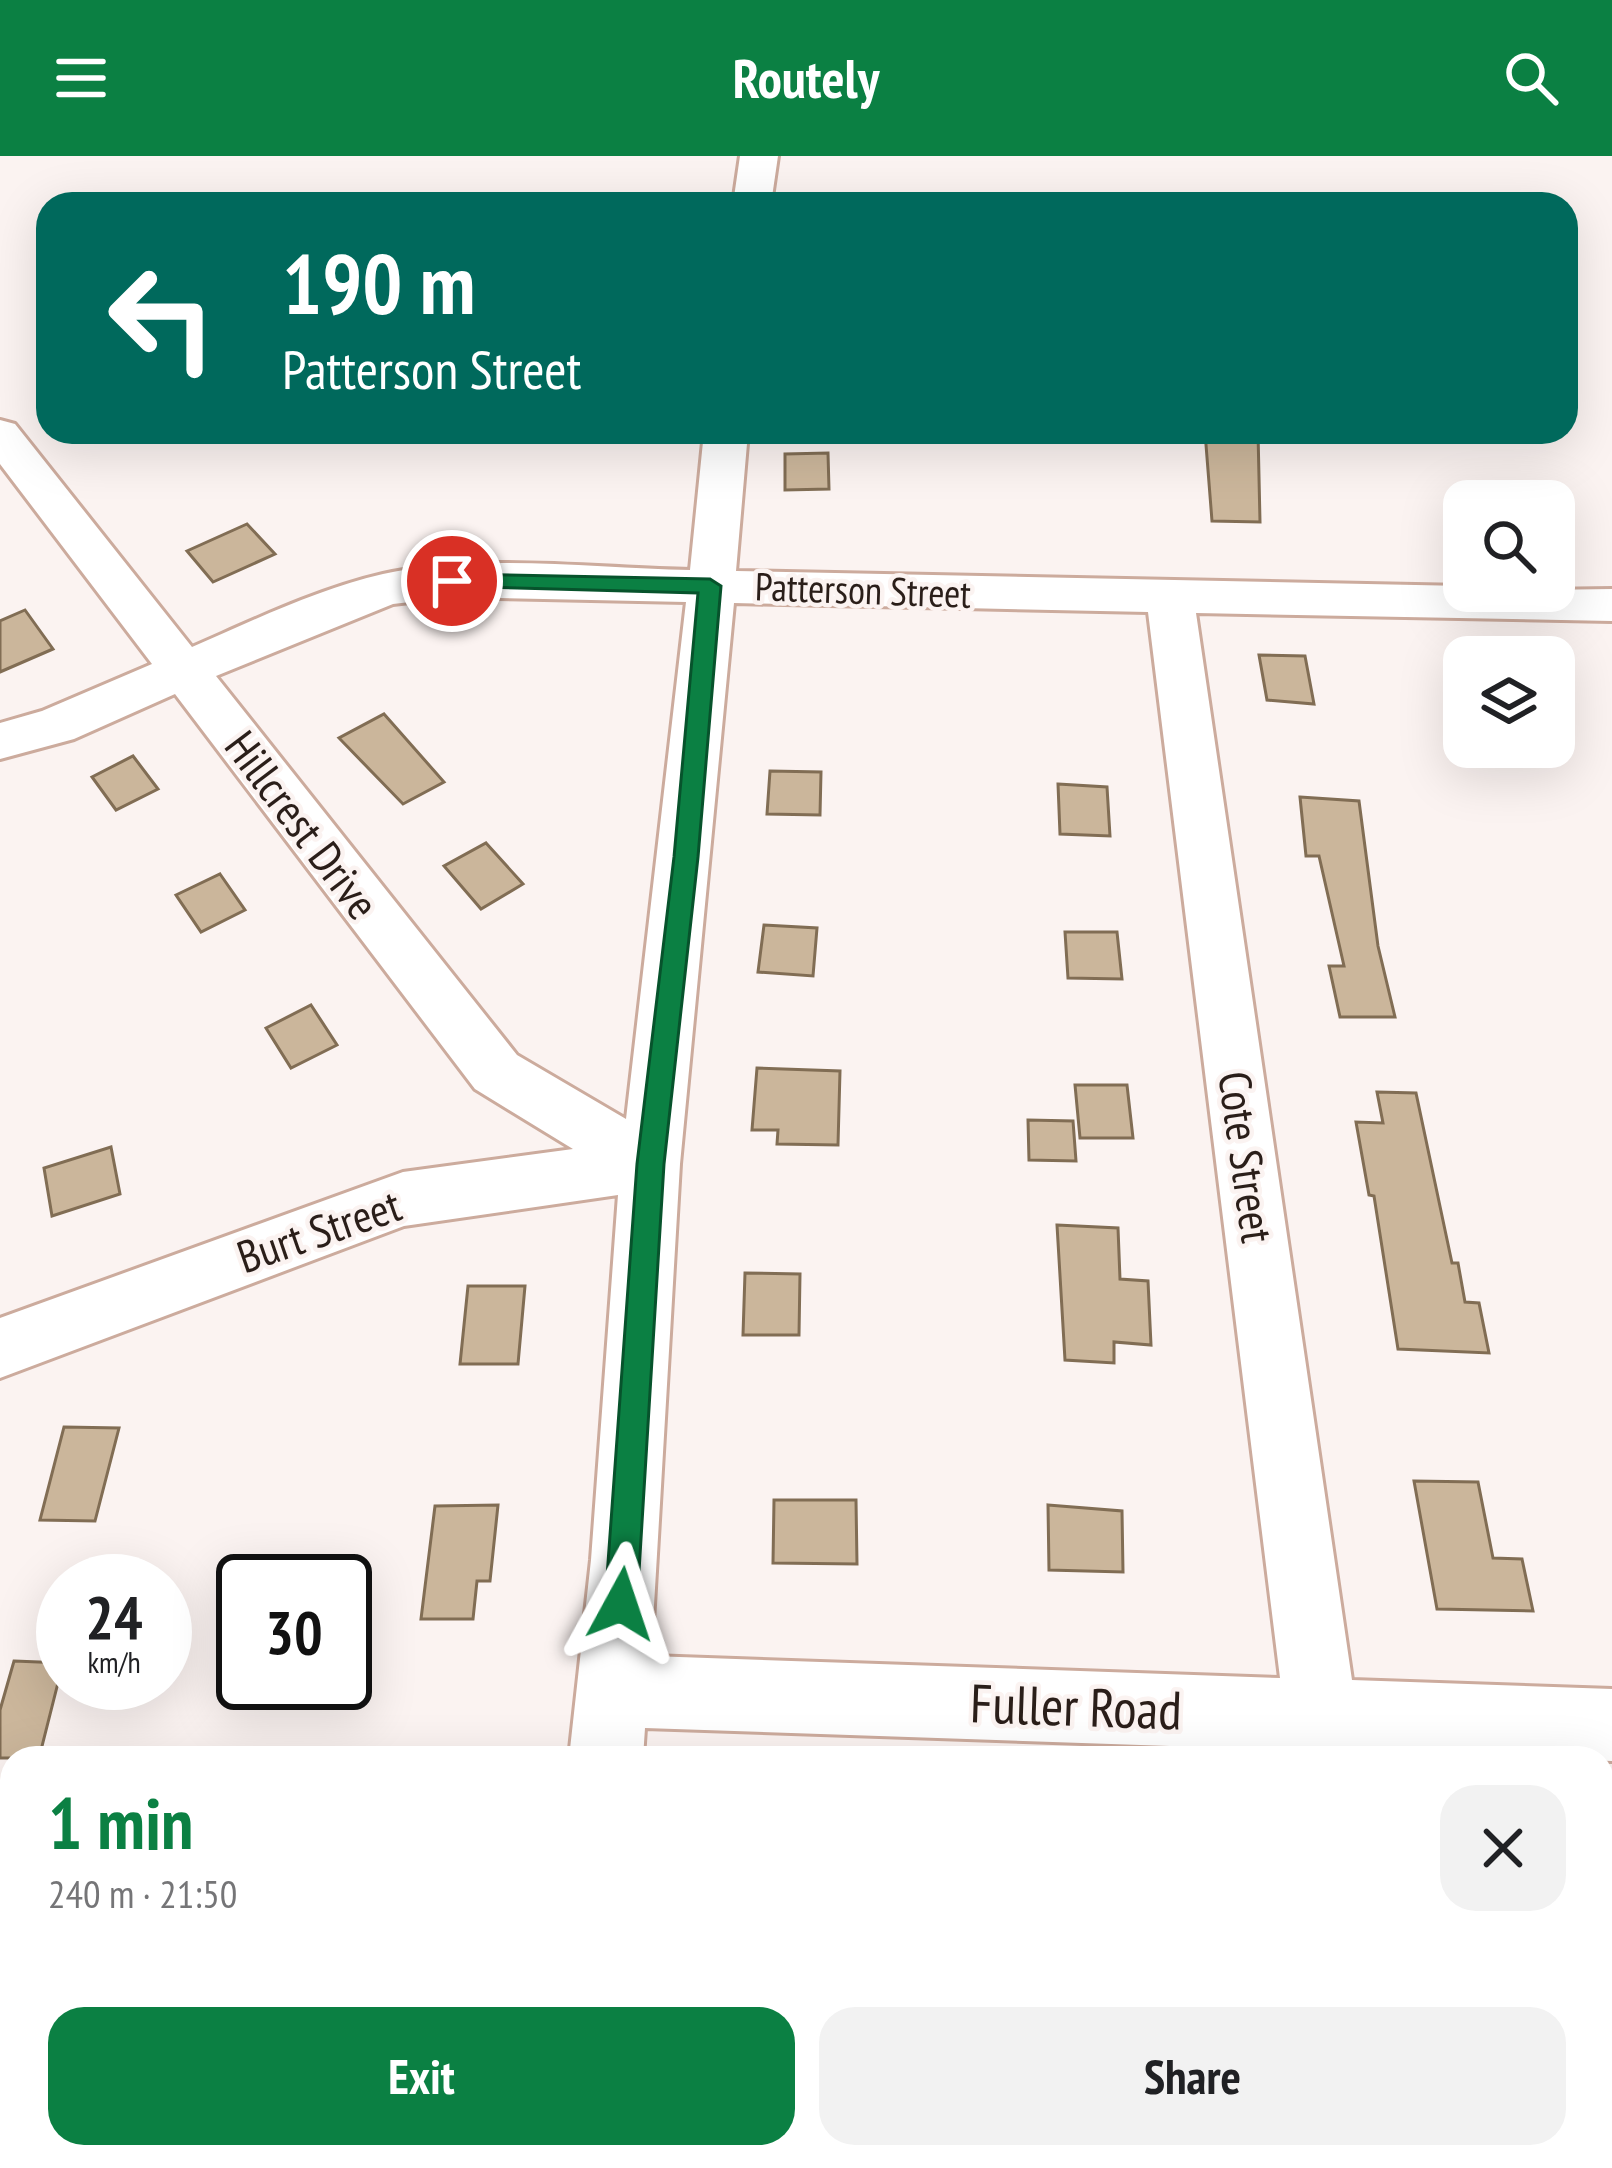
<!DOCTYPE html>
<html lang="en">
<head>
<meta charset="utf-8">
<style>
  :root { --surface:#fff; --page:#f2f2f2; --text:#202124; --muted:#757577; --accent:#0b8043 }
  body { margin:0; font-family:"PT Sans Narrow",sans-serif; background:var(--page); color:var(--text); height:100vh; display:flex; flex-direction:column; font-size:45px; white-space:nowrap }
  * { box-sizing:border-box; margin:0 }
  p { font-size:39px; color:var(--muted) }
  .icon { flex:none; width:66px; height:66px; fill:none; stroke:currentColor; stroke-width:2; stroke-linecap:round; stroke-linejoin:round }
  .map { position:relative; flex:1; overflow:hidden }
  .side { position:absolute; left:0px; top:1590px; width:1614px; height:423px; display:flex; flex-direction:column; background:var(--surface); border-radius:36px 36px 0 0; box-shadow:0 12px 48px #0002 }
  .side>* { flex:none }
  .hud { position:absolute; left:36px; top:36px; width:1542px; height:252px; border-radius:36px; box-shadow:0 12px 48px #0002; background:#00695c; color:#fff; overflow:hidden }
  .fabs { position:absolute; left:1443px; top:324px; display:grid; gap:24px }
  .fabs a { display:grid; place-items:center; width:132px; height:132px; border-radius:24px; background:var(--surface); box-shadow:0 12px 48px #0002; font-size:60px }
  .speed { position:absolute; left:36px; top:1398px; display:flex; gap:24px; font-size:60px; font-weight:700; text-align:center }
  .speed>* { display:grid; place-content:center; width:156px; height:156px; border-radius:50%; background:var(--surface); box-shadow:0 12px 48px #0002; line-height:1 }
  .speed small { font-size:30px; font-weight:400 }
  .speed .limit { border:6px solid #111; border-radius:18px; background:#fff; color:#111 }
  .pin { position:absolute; display:grid; place-items:center; width:102px; height:102px; color:#fff; margin:-51px; border:6px solid #fff; border-radius:50%; box-shadow:0 3px 12px #0007 }
  .me { position:absolute; width:132px; margin:-66px; rotate:5deg; stroke-linejoin:round; filter:drop-shadow(0 0 9px #0008) }
  .turn { display:flex; align-items:center; gap:42px; height:252px; padding:0 48px; font-size:54px }
  .turn .icon { width:156px; height:156px; stroke-width:2.5 }
  .turn b { display:block; font-size:84px; line-height:102px }
  .round { display:grid; place-items:center; flex:none; width:126px; height:126px; border-radius:36px; background:var(--page) }
  .head { display:flex; align-items:center; justify-content:space-between; height:204px; padding:0 48px }
  h1 { font-size:72px; font-weight:700; line-height:90px; color:var(--accent) }
  .cta { display:flex; gap:24px; margin-top:auto; padding:24px 48px }
  .cta a { flex:1; height:138px; border-radius:36px; background:var(--accent); color:#fff; font-size:48px; font-weight:700; line-height:138px; text-align:center }
  .cta a+a { background:var(--page); color:var(--text) }
  header { display:flex; justify-content:space-between; align-items:center; height:156px; padding:0 48px; background:var(--accent); color:#fff; font-size:54px; font-weight:700 }
  .map>svg:first-child { display:block }
  .building { fill:#cbb69b; stroke:#816d54; stroke-width:3 }
  .lines { fill:none; stroke-linecap:round; stroke-linejoin:round }
  .minor-casing { stroke:#ccab9d; stroke-width:6 }
  .minor { fill:#fff; fill-rule:evenodd }
  .route { fill:#0b8043; stroke:#07532c; stroke-width:3 }
  .labels { text-anchor:middle; stroke-width:9; stroke-linejoin:round; paint-order:stroke }
  .far-street-label { font-size:39px; fill:#2a1e19; stroke:#fbf3f1 }
  .street-label { font-size:45px; fill:#2a1e19; stroke:#fbf3f1 }
  .near-street-label { font-size:54px; fill:#2a1e19; stroke:#fbf3f1 }
</style>
</head>
<body>
<header><svg class="icon" aria-label="menu" viewBox="0 0 24 24"><path d="M4 6h16M4 12h16M4 18h16"/></svg>Routely<svg class="icon" aria-label="search" viewBox="0 0 24 24"><circle cx="10" cy="10" r="6"/><path d="M15 15l6 6"/></svg></header>
<div class="map">
<svg width="1612" height="2012" viewBox="0 0 1612 2012">
  <rect width="100%" height="100%" fill="#fbf3f1"/>
  <g class="building">
    <polygon points="1205,276 1258,276 1260,366 1212,365"/>
    <polygon points="828,297 829,333 785,334 785,298"/>
    <polygon points="247,368 275,398 213,426 187,395"/>
    <polygon points="25,454 53,493 0,516 0,465"/>
    <polygon points="1259,499 1305,500 1314,548 1267,544"/>
    <polygon points="384,558 444,626 403,648 339,582"/>
    <polygon points="133,600 158,633 116,654 92,621"/>
    <polygon points="770,615 821,616 820,659 767,658"/>
    <polygon points="1058,628 1107,631 1110,680 1060,678"/>
    <polygon points="1300,641 1359,645 1378,790 1395,861 1340,861 1329,810 1344,810 1319,700 1306,700"/>
    <polygon points="486,687 523,728 481,753 444,710"/>
    <polygon points="220,718 245,754 201,776 176,739"/>
    <polygon points="764,769 817,772 813,820 758,816"/>
    <polygon points="1065,776 1117,776 1122,823 1068,822"/>
    <polygon points="311,849 337,889 291,912 266,872"/>
    <polygon points="757,912 840,915 838,989 777,988 778,974 752,974"/>
    <polygon points="1075,929 1127,929 1133,982 1080,982"/>
    <polygon points="1377,936 1416,937 1452,1107 1458,1107 1465,1146 1479,1147 1489,1197 1398,1193 1374,1040 1369,1039 1356,966 1383,967"/>
    <polygon points="1028,964 1073,965 1076,1005 1029,1004"/>
    <polygon points="111,991 120,1038 52,1060 44,1012"/>
    <polygon points="1057,1069 1118,1072 1120,1123 1148,1125 1151,1189 1114,1186 1114,1207 1065,1204"/>
    <polygon points="745,1117 800,1118 799,1179 743,1179"/>
    <polygon points="468,1130 525,1130 518,1208 460,1208"/>
    <polygon points="64,1271 119,1272 95,1365 40,1364"/>
    <polygon points="1414,1325 1478,1326 1493,1402 1522,1403 1533,1455 1437,1453"/>
    <polygon points="774,1344 856,1344 857,1408 773,1407"/>
    <polygon points="498,1349 490,1425 477,1425 473,1463 421,1463 435,1350"/>
    <polygon points="1048,1349 1122,1355 1123,1416 1049,1414"/>
    <polygon points="14,1505 63,1507 39,1602 0,1602 0,1554"/>
  </g>
  <g class="lines">
    <defs>
      <g id="minor">
        <polygon points="740,0 778,0 771,48 733,48"/>
        <path d="M0,264L15,268L192,491C254,464 318,433 383,418C473,397 596,412 690,414L704,276H748L736,415L1464,430V435L1612,433V465L1196,457L1352,1524L1612,1533V1605L645,1572L643,1602H569L591,1404L618,1039L404,1070L0,1222V1162L403,1016L573,993L475,933L175,538L74,583L0,603V567L42,555L152,508L0,308ZM452,441L686,446L626,963L517,899L216,520L393,448ZM734,447L1148,456L1280,1522L651,1500L680,1008Z"/>
        <polygon points="527,2001 609,2001 608,2012 526,2012"/>
      </g>
    </defs>
    <use href="#minor" class="minor-casing"/>
    <use href="#minor" class="minor"/>
  </g>
  <polygon class="route" points="452,418 710,423 721,430 698,701 664,1008 637,1448 633,1459 621,1463 610,1459 605,1448 637,1008 674,701 698,437 445,430 445,420"/>
  <g class="labels">
    <g class="far-street-label">
      <text transform="translate(863 434) rotate(2)" y="14">Patterson Street</text>
    </g>
    <g class="street-label">
      <text transform="translate(302 669) rotate(53)" y="16">Hillcrest Drive</text>
      <text transform="translate(1246 1001) rotate(82)" y="16">Cote Street</text>
      <text transform="translate(319 1075) rotate(-19)" y="16">Burt Street</text>
    </g>
    <g class="near-street-label">
      <text transform="translate(1076 1551) rotate(2)" y="19">Fuller Road</text>
    </g>
  </g>
</svg>
<div class="fabs">
<a><svg class="icon" aria-label="search" viewBox="0 0 24 24"><circle cx="10" cy="10" r="6"/><path d="M15 15l6 6"/></svg></a>
<a><svg class="icon" aria-label="layers" viewBox="0 0 24 24"><path d="M12 4l9 5-9 5-9-5zM3 14l9 5 9-5"/></svg></a>
</div>
<div class="speed"><div>24<small>km/h</small></div><div class="limit">30</div></div>
<div class="pin" style="left:452px;top:425px;background:#d93025"><svg class="icon" aria-label="arrive" viewBox="0 0 24 24"><path d="M6 21V4h12l-3 4 3 4H6"/></svg></div>
<svg class="me" style="left:621px;top:1448px" viewBox="-20 -20 40 40"><path d="M0-17L14 15 0 8-14 15z" fill="#0b8043" stroke="#fff" stroke-width="4"/></svg>
<div class="hud">
<div class="turn"><svg class="icon" aria-label="left" viewBox="0 0 24 24"><path d="M17 20v-9H6M10 6l-5 5 5 5"/></svg><div><b>190 m</b>Patterson Street</div></div>
</div>
<section class="side">
<div class="head"><div><h1>1 min</h1><p>240 m · 21:50</p></div><a class="round"><svg class="icon" aria-label="close" viewBox="0 0 24 24"><path d="M6 6l12 12M18 6L6 18"/></svg></a></div>
<div class="cta"><a>Exit</a><a>Share</a></div>
</section>
</div>
</body>
</html>
